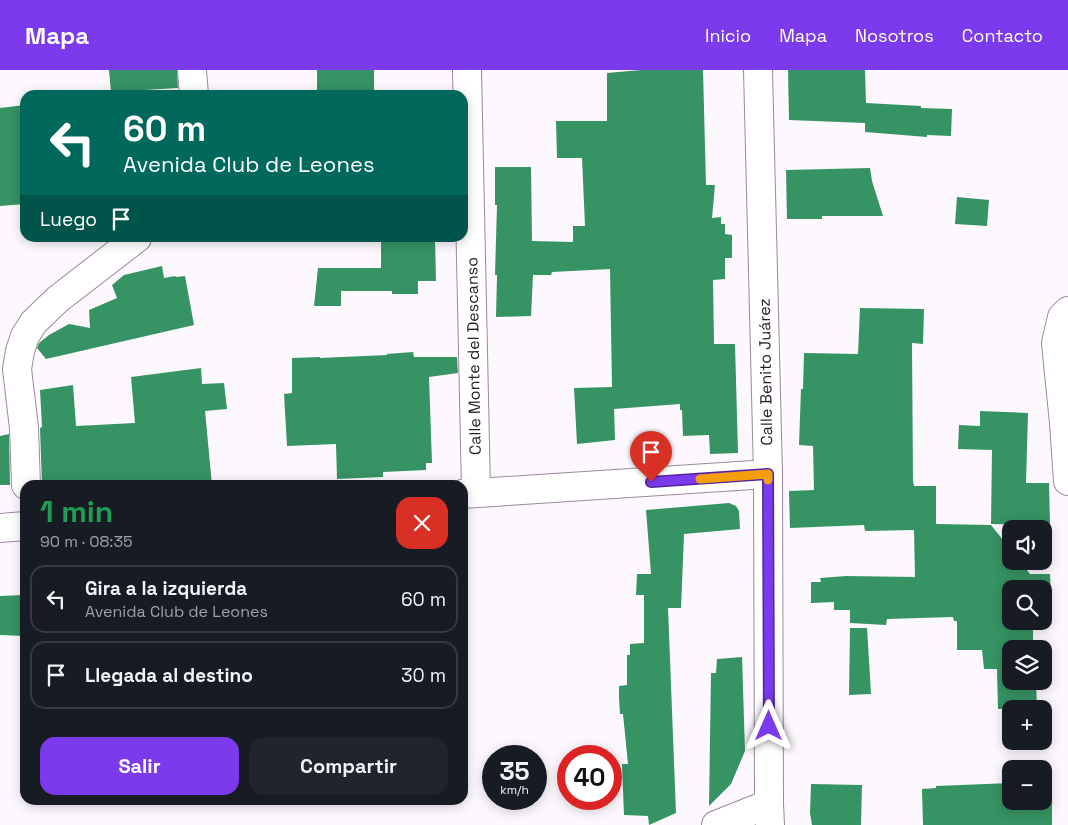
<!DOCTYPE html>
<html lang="es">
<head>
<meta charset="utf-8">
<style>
  :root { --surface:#171b24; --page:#20242c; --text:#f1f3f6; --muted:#9ea1a6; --line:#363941; --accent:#7c3aed }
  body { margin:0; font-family:"Space Grotesk",sans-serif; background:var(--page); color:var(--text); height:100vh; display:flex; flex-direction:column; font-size:19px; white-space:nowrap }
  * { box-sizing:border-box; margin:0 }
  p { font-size:16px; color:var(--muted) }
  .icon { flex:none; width:28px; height:28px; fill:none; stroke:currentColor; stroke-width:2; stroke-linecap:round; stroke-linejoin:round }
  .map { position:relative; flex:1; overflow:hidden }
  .panel { position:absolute; left:20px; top:410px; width:448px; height:325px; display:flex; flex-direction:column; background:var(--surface); border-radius:15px; box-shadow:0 2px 12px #0003 }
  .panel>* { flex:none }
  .banner { position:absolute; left:20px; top:20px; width:448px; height:152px; border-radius:15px; box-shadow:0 2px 12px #0003; background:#00695c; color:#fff; overflow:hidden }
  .controls { position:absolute; left:1002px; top:450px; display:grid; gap:10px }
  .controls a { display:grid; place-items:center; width:50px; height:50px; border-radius:10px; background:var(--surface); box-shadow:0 2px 12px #0003; font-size:25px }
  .speed { position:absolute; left:482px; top:675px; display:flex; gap:10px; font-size:25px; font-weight:700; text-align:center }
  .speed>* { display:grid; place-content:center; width:65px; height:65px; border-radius:50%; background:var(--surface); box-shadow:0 2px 12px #0003; line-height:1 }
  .speed small { font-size:12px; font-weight:400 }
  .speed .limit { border:8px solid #d22; background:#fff; color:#111 }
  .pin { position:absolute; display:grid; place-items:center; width:42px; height:42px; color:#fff; margin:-51px -21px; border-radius:50% 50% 50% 0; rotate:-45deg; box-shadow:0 0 5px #0007 }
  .pin .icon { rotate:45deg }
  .me { position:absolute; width:55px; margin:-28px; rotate:0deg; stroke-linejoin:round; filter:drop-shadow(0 0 4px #0008) }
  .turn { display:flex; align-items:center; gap:18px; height:105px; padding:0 20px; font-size:22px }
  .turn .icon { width:65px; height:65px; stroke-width:2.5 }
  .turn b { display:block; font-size:35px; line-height:42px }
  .then { display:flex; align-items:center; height:48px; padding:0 20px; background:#0003; gap:10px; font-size:19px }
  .round { display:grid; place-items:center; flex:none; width:52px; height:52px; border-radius:15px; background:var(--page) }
  .summary { display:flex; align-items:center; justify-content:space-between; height:85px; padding:0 20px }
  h1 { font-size:30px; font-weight:600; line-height:38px; color:#1e9e55 }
  .action { display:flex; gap:10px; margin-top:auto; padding:10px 20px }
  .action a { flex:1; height:58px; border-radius:15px; background:var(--accent); color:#fff; font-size:20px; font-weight:600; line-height:58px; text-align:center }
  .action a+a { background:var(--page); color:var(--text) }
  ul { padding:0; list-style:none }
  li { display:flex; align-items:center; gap:15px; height:68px; margin:0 10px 8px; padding:0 10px; border:2px solid var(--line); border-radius:15px }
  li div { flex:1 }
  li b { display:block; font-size:19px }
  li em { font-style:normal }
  header { display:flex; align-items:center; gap:30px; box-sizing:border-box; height:70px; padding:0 25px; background:var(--accent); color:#fff }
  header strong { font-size:24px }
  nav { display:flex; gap:28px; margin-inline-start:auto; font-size:18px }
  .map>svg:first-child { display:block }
  .building { fill:#369363 }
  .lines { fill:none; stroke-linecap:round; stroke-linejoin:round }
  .minor-casing { stroke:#9c889e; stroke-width:30 }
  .minor { stroke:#fff; stroke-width:28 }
  .route-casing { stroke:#51269a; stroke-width:12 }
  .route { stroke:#7c3aed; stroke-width:9 }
  .slow { stroke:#f59e0b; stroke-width:9 }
  .labels { text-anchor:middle; stroke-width:4.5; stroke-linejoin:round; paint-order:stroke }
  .street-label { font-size:16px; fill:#261e27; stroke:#fff }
</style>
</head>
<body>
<header>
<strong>Mapa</strong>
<nav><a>Inicio</a><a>Mapa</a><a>Nosotros</a><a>Contacto</a></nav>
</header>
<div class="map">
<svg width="1068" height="755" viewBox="0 0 1068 755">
  <rect width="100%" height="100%" fill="#fcf8fd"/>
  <g class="building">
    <polygon points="109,0 177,0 178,18 111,22"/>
    <rect x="317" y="0" width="57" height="25"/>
    <polygon points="641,0 703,0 706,115 715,115 712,148 721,147 721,154 725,154 725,164 732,165 732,188 725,188 725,209 713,210 714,274 735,274 738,383 710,384 709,365 683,366 682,340 680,340 680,334 614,339 615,370 577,374 574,318 612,317 610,199 552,202 551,205 533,205 531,246 496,247 497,205 495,205 497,135 495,135 495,97 531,97 532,171 573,172 573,156 585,156 582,88 557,88 556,51 607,51 607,3"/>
    <polygon points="788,0 865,0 866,33 921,36 921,38 952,39 951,66 927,65 927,67 865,62 865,53 789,50"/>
    <polygon points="25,35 25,134 0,136 0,38"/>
    <polygon points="870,98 872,111 883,146 822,146 822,149 787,149 786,100"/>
    <polygon points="957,127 989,130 987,156 955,154"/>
    <polygon points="435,168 436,211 418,211 418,224 392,224 392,221 341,221 341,236 314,236 318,198 381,198 381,171 391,171 390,169"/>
    <polygon points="162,196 164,208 175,206 176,207 185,206 194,255 46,289 37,278 39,273 49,265 69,254 90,258 89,240 117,228 112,215 124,205"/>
    <polygon points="860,238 924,239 923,274 912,273 913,411 914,416 936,416 936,454 991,455 1011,480 1011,491 1020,491 1030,504 1050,504 1051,527 1044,527 1044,519 1011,519 1011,551 1033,551 1033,579 1011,579 1011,611 1036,611 1037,639 998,639 997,599 984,599 982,580 957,580 957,551 954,551 953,547 887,549 886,555 850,553 850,540 834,540 834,532 811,533 811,512 821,512 820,508 846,506 915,507 914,460 865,461 864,455 790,458 789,421 814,420 813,376 799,375 801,319 803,319 804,283 858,284"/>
    <polygon points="413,282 414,287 457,287 458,303 429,307 432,393 426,393 426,400 383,402 383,407 337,409 336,374 287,376 284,324 292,323 292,288 320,287 320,288 387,285 387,284"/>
    <polygon points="201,298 202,314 224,313 227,339 205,341 212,415 42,415 40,358 42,357 40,320 73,315 76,356 135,353 131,307"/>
    <polygon points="980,341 1028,343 1026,413 1049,413 1050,455 991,454 992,380 958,379 959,355 980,356"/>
    <polygon points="9,364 10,415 0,415 0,366"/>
    <polygon points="729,433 736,436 739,441 740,459 684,464 681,538 668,538 676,743 649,755 648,746 624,745 622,694 628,694 623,644 620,644 619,628 619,616 627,615 627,585 630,585 630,574 644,573 644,525 636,525 637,504 651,504 646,440"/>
    <polygon points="23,525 24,539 25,539 25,566 0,565 0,526"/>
    <polygon points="850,558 867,558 871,624 849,625"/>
    <polygon points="742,587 745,681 731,714 709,736 711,603 716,603 717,589"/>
    <polygon points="1044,712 1052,712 1052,755 923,755 922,719 936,718 936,716 1011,713 1011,731 1044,731"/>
    <polygon points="811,714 862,715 861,755 812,755 810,743"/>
  </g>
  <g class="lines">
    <defs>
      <g id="minor">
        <polyline points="192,0 194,25"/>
        <polyline points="467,0 476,422"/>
        <polyline points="758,0 768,404 769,734 770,755"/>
        <polyline points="1068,241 1062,247 1056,273 1064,353 1068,411"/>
        <polyline points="26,415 24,358 17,299 20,281 25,266 34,252 58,229 137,168"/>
        <polyline points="462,424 768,404"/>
        <polyline points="0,458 25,456"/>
        <polyline points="716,755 769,734"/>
      </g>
    </defs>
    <use href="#minor" class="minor-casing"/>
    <use href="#minor" class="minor"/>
  </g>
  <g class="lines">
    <defs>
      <polyline id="route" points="651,412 768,404 769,656"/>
    </defs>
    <use href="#route" class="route-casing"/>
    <use href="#route" class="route"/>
    <polyline class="slow" points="700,409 768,404 768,410"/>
  </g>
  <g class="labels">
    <g class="street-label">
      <text transform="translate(473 286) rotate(-91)" y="6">Calle Monte del Descanso</text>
      <text transform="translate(765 302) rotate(-91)" y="6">Calle Benito Juárez</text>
    </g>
  </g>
</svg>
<div class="controls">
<a><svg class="icon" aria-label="sound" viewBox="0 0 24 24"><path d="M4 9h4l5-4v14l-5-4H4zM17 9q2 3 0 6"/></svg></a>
<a><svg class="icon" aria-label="search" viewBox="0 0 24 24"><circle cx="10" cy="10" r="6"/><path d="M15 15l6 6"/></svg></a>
<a><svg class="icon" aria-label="layers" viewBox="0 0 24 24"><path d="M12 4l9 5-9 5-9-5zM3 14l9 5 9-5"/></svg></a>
<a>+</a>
<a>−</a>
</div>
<div class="speed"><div>35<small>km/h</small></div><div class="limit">40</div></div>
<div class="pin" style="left:651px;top:412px;background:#d93025"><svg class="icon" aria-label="arrive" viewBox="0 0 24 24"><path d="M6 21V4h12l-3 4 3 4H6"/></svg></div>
<svg class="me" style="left:769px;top:656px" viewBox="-20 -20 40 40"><path d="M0-17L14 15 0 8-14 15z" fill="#7c3aed" stroke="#fff" stroke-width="4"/></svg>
<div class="banner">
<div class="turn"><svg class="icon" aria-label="left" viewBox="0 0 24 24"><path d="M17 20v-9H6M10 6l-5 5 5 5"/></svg><div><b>60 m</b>Avenida Club de Leones</div></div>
<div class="then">Luego<svg class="icon" aria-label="arrive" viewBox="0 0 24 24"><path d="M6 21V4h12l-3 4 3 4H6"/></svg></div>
</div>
<section class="panel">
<div class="summary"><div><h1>1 min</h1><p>90 m · 08:35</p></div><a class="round" style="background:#d93025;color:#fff"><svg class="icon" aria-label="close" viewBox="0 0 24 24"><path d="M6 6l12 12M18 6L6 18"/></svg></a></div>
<ul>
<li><svg class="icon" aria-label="left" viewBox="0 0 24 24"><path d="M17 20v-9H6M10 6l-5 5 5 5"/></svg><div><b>Gira a la izquierda</b><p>Avenida Club de Leones</p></div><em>60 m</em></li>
<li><svg class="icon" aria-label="arrive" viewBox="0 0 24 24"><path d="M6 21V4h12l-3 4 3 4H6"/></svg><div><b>Llegada al destino</b></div><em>30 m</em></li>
</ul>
<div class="action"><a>Salir</a><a>Compartir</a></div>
</section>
</div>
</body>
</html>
